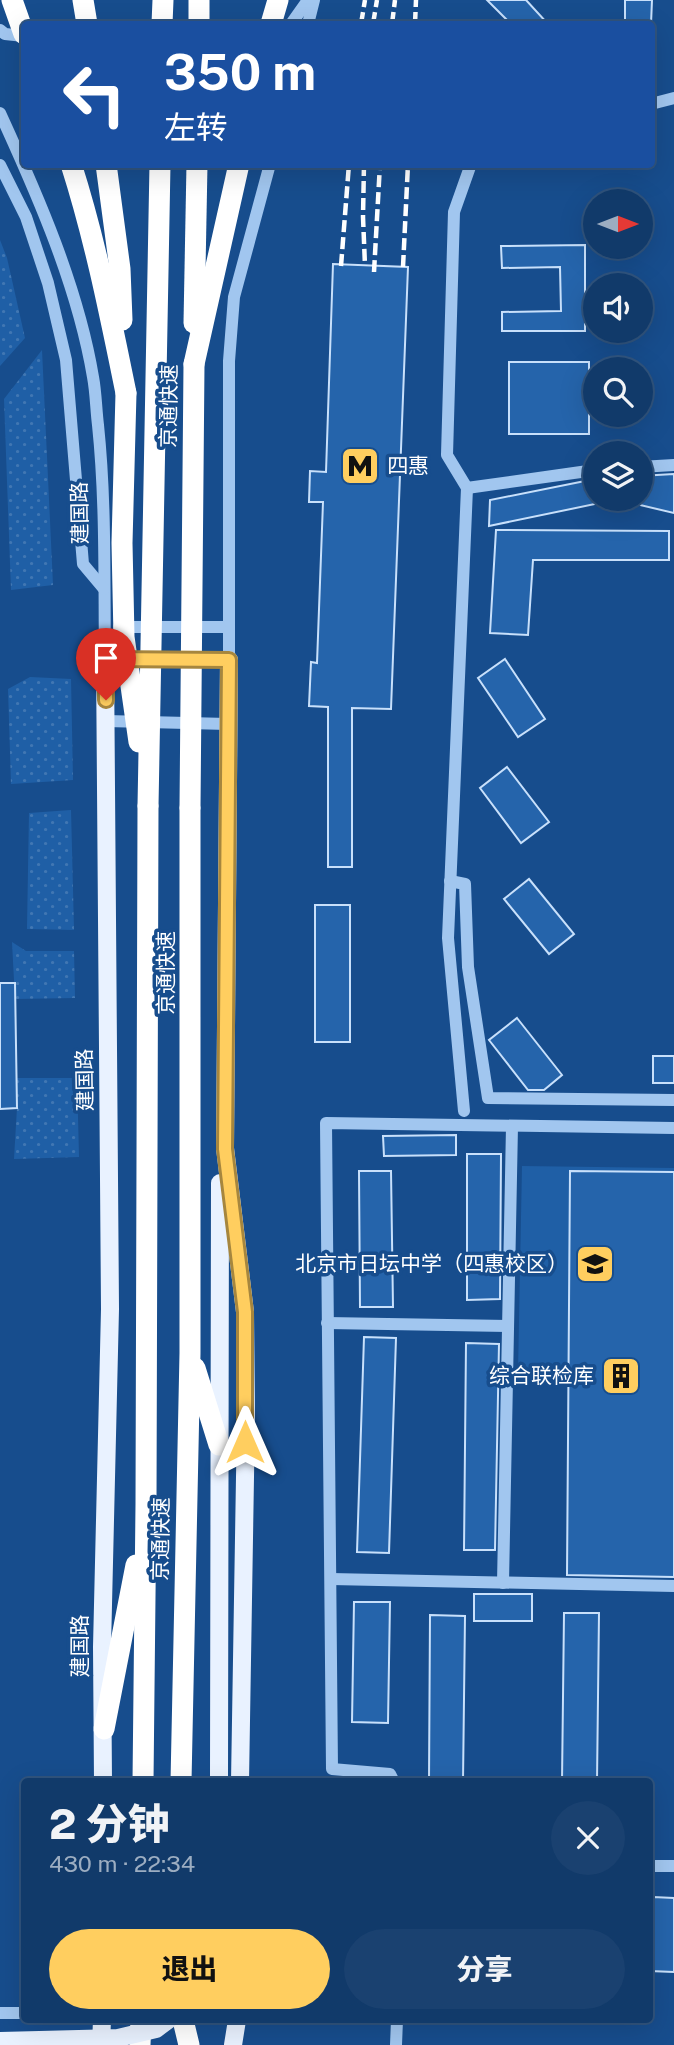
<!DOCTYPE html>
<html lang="zh">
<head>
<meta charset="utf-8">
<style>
  :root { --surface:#113a6a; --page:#1a4170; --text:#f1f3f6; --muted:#9cadc1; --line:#30547e; --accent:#ffce5f }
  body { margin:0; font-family:"Public Sans","Noto Sans SC",sans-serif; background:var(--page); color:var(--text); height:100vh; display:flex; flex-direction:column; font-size:26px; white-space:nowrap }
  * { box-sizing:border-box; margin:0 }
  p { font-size:23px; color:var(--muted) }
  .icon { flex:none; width:38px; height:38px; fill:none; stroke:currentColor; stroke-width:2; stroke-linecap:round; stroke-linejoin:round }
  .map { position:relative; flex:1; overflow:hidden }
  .drawer { position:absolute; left:21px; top:1778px; width:632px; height:245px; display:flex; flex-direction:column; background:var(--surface); border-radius:7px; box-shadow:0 7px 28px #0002,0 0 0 2px var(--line) }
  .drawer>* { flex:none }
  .guide { position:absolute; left:21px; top:21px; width:634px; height:147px; border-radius:7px; box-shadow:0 7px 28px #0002,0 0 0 2px var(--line); background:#1a4fa0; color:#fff; overflow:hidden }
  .needle { width:46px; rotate:90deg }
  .controls { position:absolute; left:583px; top:189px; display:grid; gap:14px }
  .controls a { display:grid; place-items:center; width:70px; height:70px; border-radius:50%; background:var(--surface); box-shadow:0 7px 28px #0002,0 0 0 2px var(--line); font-size:35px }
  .pin { position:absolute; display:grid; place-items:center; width:60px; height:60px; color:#fff; margin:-72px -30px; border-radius:50% 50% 50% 0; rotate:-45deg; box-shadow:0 0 7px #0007 }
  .pin .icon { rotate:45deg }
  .me { position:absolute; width:77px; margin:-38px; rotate:0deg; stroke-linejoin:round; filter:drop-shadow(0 0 5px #0008) }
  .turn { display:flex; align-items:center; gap:24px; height:147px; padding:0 28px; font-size:32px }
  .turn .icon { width:91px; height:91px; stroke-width:2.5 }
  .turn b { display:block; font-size:49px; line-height:60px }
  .round { display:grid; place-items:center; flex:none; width:74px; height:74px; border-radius:37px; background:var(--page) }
  .overview { display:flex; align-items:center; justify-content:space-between; height:119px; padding:0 28px }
  h1 { font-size:42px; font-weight:800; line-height:52px }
  .button { display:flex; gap:14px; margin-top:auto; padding:14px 28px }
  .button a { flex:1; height:80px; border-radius:42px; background:var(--accent); color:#111; font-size:28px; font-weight:800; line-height:80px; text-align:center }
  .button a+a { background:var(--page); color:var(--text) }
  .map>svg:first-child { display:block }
  .grass { fill:#1f5fa6 }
  .garden { fill:url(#garden-dots) }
  .building { fill:#2564ab; stroke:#c8e0fb; stroke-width:2 }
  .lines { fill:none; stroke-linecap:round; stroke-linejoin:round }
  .minor { stroke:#a1c6ef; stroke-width:12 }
  .major { stroke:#e9f2ff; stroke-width:18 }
  .highway { stroke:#fff; stroke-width:21 }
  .rail { stroke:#fff; stroke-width:4.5; stroke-dasharray:12 5; stroke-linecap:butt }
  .minor-bridge { stroke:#a1c6ef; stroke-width:12 }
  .major-bridge { stroke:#e9f2ff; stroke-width:18 }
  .highway-bridge { stroke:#fff; stroke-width:21 }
  .route-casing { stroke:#a6863e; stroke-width:18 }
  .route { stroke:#ffce5f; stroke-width:12 }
  .labels { text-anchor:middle; stroke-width:7; stroke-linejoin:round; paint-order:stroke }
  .street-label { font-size:21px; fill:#fff; stroke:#174d8d }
  .poi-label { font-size:21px; fill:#fff; stroke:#174d8d; text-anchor:end }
</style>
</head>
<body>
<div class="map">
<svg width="674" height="2045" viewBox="0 0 674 2045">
  <defs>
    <pattern id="garden-dots" width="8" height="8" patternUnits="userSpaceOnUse" patternTransform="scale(1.75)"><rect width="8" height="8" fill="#1f5fa6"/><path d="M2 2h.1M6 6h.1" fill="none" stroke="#4177b3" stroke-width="1.8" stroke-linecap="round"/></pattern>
  </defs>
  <rect width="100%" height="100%" fill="#174d8d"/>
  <polygon class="grass" points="522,1166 674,1168 674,1374 518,1373"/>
  <g class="garden">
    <polygon points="0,240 7,258 25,338 0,366"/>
    <polygon points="42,350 53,585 11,590 4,399"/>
    <polygon points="30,677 71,679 73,780 11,784 8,689"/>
    <polygon points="71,810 74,930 27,929 29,813"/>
    <polygon points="12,942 26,951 74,951 75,998 15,999"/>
    <polygon points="16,1078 77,1078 79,1157 14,1159 17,1108"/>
  </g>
  <g class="building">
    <polygon points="487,0 526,0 548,24 511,24"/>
    <polygon points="625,0 652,0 651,24 625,24"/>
    <polygon points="585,245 585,331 502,331 502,312 561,311 560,267 502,268 501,246"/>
    <polygon points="333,264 408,267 391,709 352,708 352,867 328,867 328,707 309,706 311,662 317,663 323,502 309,502 310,471 326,472"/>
    <rect x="509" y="362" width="80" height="72"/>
    <polygon points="674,474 674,513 640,505 640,476"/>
    <polygon points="595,479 595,504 489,526 490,500"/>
    <polygon points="496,530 669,531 669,560 533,560 528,635 490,633"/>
    <polygon points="505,659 545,719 518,737 478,678"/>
    <polygon points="507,767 549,822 521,843 480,788"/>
    <polygon points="529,879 574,934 549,954 504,899"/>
    <rect x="315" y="905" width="35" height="137"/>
    <polygon points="0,983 15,983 17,1108 0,1109"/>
    <polygon points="517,1018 562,1075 544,1090 528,1090 489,1040"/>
    <rect x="653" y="1056" width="21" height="27"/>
    <polygon points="456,1135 456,1155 384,1156 383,1136"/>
    <polygon points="467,1154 501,1154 500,1299 467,1300"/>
    <polygon points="359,1171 391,1171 393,1307 360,1307"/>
    <polygon points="570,1171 674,1172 674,1577 567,1575"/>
    <polygon points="364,1337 396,1338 389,1553 357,1552"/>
    <polygon points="466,1343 499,1344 495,1550 464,1550"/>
    <rect x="474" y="1594" width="58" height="27"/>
    <polygon points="354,1602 390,1602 388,1723 352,1722"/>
    <polygon points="564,1613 599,1613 597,1782 562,1782"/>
    <polygon points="430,1615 465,1616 463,1782 429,1782"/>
    <polygon points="653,1897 674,1898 674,1972 650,1971"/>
  </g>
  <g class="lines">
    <g class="minor">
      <polyline points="291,24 308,0"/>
      <polyline points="308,24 314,0"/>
      <polyline points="0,30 5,34 24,36"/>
      <polyline points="651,104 674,98"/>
      <path d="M0,113C38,196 78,287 93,377C96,393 96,409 98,425C106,502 104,581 105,658L229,660V361L234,297L270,164"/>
      <polyline points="0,165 26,217 48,283 66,360 83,564 104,589"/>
      <polyline points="640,467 674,465"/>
      <polyline points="467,488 595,470"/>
      <polyline points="119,627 229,627"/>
      <polyline points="106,721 228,724"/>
      <polyline points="450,881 465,884 468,967 488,1098 674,1100"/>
      <polyline points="464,1111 448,938 467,488 447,455 454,212 471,164"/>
      <polyline points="503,1583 512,1126"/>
      <polyline points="649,1866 674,1866"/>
      <polyline points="0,2013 24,2013"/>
      <polyline points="396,2045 397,2020"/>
    </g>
    <g class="major">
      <polyline points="229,660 225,1148 245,1312 246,1416 240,1782"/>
      <polyline points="103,1782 102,1647 110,1309 105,658"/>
      <polyline points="219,1782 220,1183"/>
      <polyline points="101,2045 102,2020"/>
      <polyline points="233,2045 237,2020"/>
    </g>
    <g class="highway">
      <polyline points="12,0 24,34"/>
      <polyline points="83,0 87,24"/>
      <polyline points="162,24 163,0"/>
      <polyline points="199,24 199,0"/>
      <polyline points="271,24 278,0"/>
      <path d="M71,164C95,239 110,315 126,393"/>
      <polyline points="106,164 120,269 122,320"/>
      <polyline points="194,323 197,164"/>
      <polyline points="194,364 239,164"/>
      <polyline points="195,1368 219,1445"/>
      <polyline points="104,1729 136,1565"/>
      <polyline points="143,1782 146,1504 148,806"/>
      <polyline points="181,1782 190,1353 190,808"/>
      <polyline points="183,2020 189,2045"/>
      <polyline points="140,2045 141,2020"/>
    </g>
    <g class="rail">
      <polyline points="361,24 365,0"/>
      <polyline points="373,24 377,0"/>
      <polyline points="392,24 395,0"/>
      <polyline points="415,24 416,0"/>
      <polyline points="364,164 363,217 365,266"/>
      <polyline points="341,266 349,164"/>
      <polyline points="403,267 408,164"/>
      <polyline points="374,272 380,164"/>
    </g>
    <g class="minor-bridge">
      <polyline points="327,1323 508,1326"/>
      <polyline points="331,1579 674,1586"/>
      <polyline points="394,1782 390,1774 332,1769 326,1123 674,1128"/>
    </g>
    <polyline class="major-bridge" points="0,2041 118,2038 156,2029 168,2020"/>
    <g class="highway-bridge">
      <polyline points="126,393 122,543 124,637 139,742"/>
      <polyline points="148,806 160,164"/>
      <polyline points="190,808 194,364"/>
    </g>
  </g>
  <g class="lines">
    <defs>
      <polyline id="route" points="106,700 105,659 229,660 225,1149 245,1312 245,1442"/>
    </defs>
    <use href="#route" class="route-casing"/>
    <use href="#route" class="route"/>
  </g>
  <defs>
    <symbol id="metro-square" viewBox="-11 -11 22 22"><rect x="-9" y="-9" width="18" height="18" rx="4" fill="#ffce5f" stroke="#174d8d"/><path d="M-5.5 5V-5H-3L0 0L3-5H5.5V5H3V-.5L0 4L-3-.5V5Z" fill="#111"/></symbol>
    <symbol id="school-square" viewBox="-11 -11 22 22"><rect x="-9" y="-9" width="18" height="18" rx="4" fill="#ffce5f" stroke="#174d8d"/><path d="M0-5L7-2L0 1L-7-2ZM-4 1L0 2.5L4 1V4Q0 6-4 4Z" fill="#111"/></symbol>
    <symbol id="building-square" viewBox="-11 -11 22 22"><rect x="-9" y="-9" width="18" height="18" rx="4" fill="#ffce5f" stroke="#174d8d"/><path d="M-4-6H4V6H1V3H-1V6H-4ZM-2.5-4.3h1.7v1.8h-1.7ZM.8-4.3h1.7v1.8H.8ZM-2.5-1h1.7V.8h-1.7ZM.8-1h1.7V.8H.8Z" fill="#111"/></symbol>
  </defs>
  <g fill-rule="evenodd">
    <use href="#metro-square" x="338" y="444" width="44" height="44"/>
    <use href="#school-square" x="573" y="1242" width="44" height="44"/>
    <use href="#building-square" x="599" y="1354" width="44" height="44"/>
  </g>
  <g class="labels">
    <g class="street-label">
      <text transform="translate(169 406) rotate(-89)" y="7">京通快速</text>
      <text transform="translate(80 513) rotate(-91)" y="7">建国路</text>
      <text transform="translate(166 973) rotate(-90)" y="7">京通快速</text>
      <text transform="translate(85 1080) rotate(-91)" y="7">建国路</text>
      <text transform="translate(161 1539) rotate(-89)" y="7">京通快速</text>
      <text transform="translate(80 1646) rotate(-90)" y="7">建国路</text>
    </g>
    <g class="poi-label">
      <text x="387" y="473" text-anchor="start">四惠</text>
      <text x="568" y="1271">北京市日坛中学（四惠校区）</text>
      <text x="594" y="1383">综合联检库</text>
    </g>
  </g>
</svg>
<div class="controls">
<a><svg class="needle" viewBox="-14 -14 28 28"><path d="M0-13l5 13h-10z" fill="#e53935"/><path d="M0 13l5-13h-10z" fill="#9cadc1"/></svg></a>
<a><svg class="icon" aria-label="sound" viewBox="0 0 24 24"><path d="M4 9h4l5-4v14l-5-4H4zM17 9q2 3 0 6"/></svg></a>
<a><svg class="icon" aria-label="search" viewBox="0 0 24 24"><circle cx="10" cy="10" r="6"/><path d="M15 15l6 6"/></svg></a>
<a><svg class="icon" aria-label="layers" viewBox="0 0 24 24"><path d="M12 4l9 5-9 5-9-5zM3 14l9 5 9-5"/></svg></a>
</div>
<div class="pin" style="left:106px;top:700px;background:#d93025"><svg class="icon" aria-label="arrive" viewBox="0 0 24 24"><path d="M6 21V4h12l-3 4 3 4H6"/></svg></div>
<svg class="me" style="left:245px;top:1442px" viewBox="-20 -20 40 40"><path d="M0-17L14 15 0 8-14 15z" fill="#ffce5f" stroke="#fff" stroke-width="4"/></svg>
<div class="guide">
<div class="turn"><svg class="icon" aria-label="left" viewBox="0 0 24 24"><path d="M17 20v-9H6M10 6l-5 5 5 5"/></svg><div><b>350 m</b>左转</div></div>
</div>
<section class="drawer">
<div class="overview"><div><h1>2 分钟</h1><p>430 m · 22:34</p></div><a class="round"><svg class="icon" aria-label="close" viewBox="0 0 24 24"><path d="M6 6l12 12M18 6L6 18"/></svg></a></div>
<div class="button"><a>退出</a><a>分享</a></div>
</section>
</div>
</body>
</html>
